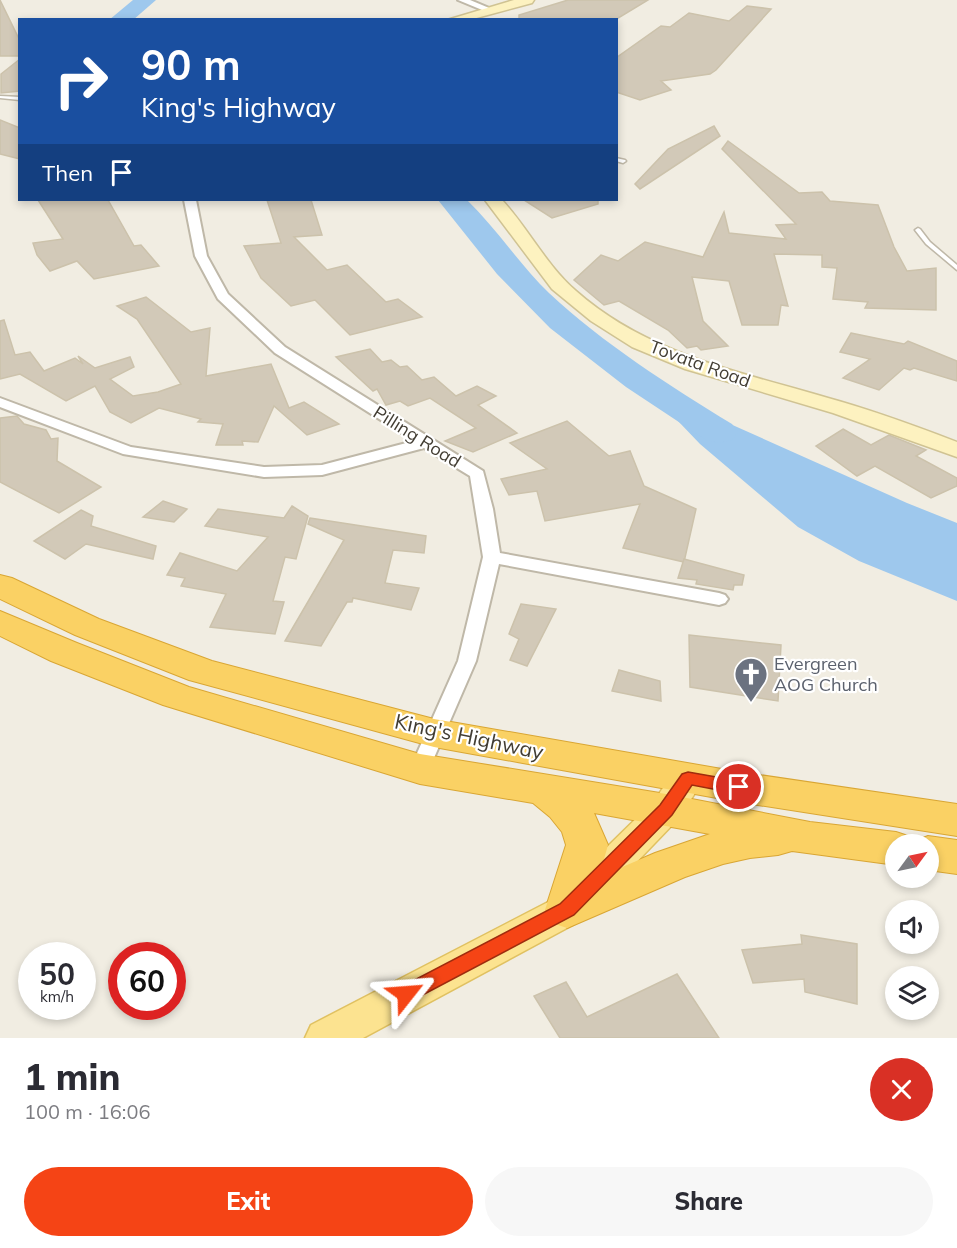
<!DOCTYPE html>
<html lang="en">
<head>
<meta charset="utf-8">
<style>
  :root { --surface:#fff; --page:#f7f7f7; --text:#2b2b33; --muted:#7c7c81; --accent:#f54415 }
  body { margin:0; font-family:Mulish,sans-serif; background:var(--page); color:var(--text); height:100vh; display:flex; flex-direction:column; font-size:22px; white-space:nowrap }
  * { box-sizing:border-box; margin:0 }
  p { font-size:20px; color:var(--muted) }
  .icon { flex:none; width:33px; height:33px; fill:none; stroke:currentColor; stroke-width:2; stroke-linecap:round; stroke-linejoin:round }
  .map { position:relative; height:1038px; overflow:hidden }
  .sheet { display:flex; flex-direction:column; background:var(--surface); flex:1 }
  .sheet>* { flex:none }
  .top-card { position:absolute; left:18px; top:18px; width:600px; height:183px; border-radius:0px; box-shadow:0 3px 9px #0003; background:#1a4fa0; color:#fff; overflow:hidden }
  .needle { width:39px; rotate:57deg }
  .fabs { position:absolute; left:885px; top:834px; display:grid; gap:12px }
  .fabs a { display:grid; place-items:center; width:54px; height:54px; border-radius:50%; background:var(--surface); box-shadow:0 3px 9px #0003; font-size:30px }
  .speed { position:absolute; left:18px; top:942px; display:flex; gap:12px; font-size:30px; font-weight:700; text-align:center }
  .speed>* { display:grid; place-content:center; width:78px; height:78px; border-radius:50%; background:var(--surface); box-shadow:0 3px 9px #0003; line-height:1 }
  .speed small { font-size:15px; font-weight:400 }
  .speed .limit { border:9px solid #d22; background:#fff; color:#111 }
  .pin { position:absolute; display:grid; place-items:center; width:51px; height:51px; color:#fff; margin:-26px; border:3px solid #fff; border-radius:50%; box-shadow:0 2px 6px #0007 }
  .me { position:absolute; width:66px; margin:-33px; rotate:62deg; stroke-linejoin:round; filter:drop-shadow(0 0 4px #0008) }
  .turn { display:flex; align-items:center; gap:21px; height:126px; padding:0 24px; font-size:27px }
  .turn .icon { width:78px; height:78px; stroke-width:2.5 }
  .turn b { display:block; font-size:42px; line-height:51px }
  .then { display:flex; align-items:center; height:57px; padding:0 24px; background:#0003; gap:12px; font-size:22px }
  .round { display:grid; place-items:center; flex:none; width:63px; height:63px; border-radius:32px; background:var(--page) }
  .headline { display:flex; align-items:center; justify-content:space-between; height:102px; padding:0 24px }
  h1 { font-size:36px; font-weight:800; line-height:45px }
  .button { display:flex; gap:12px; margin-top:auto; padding:12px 24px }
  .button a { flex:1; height:69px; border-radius:36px; background:var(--accent); color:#fff; font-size:24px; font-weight:800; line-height:69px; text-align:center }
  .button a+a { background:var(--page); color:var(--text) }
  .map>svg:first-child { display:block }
  .water { fill:#9ec8ed }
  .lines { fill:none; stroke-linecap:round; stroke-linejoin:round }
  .river { fill:#9ec8ed; fill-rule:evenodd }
  .building { fill:#d2c9b8; stroke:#ccc2ab; stroke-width:1.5 }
  .lane-casing { stroke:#bfb8a8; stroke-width:3 }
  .street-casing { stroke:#bfb8a8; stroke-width:4 }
  .secondary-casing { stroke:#d0c393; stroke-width:3 }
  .primary-casing { stroke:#e0c161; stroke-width:3 }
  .highway-casing { stroke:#d9a634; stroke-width:2 }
  .lane { fill:#fff; fill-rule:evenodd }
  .street { fill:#fff; fill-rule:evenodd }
  .secondary { fill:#fdf2c0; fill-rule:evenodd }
  .primary { fill:#fce390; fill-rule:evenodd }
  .highway { fill:#fad164; fill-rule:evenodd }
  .route { fill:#f54415; stroke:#9f2c0e; stroke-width:1.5 }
  .labels { text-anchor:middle; stroke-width:4.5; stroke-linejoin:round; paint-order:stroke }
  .street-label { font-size:18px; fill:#423d33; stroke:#fff }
  .worship-label { font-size:18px; fill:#5b616d; stroke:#fff; text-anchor:start }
  .near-street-label { font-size:21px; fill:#423d33; stroke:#fff }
</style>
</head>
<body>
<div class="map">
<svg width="957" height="1038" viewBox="0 0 957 1038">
  <rect width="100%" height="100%" fill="#f1ede2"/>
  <polygon class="water" points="656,398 728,423 907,503 957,523 957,601 859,561 798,527 700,444"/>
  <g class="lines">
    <g class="river">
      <polygon points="133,0 156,0 133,20 109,20"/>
      <path d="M438,200H467C497,229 519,264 549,293C604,344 668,385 732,424L738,432L732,440L719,443L706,440L626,387L550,328L497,274Z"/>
    </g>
  </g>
  <g class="building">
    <polygon points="0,0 20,41 20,56 0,56"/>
    <polygon points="568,0 648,0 615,20 519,20 519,15"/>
    <polygon points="747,6 771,9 716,70 710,74 661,81 671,90 640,100 616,92 616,58 661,26 670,27 689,13 729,21"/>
    <polygon points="20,59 20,91 1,93 1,74"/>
    <polygon points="0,120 20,128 20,159 0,154"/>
    <polygon points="714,126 720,136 640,189 635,184 668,149"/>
    <polygon points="728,141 799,193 822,192 830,201 878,205 894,247 907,271 936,268 936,310 865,308 868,302 833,299 837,268 822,267 822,255 774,254 788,306 781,305 778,325 742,325 729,281 692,277 703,321 728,346 701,350 697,346 687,348 668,330 619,301 604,305 574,280 601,255 618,261 645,242 703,257 724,212 729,233 786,239 776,225 796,224 722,149"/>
    <polygon points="38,200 108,200 134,246 141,245 159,266 94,279 77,261 50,271 37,255 33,243 63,239"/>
    <polygon points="267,200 311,200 322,235 294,237 327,270 347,265 386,302 398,299 422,317 350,335 315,300 291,306 261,278 244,246 281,243"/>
    <polygon points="524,200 598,200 598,204 552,218"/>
    <polygon points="146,297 191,332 210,328 206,376 271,364 289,408 304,402 339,424 307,435 274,406 258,442 242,441 243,445 216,445 223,424 198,422 201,419 159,408 131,423 110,412 95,386 66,401 20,374 0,379 0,321 4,320 15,355 30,352 44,371 75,358 83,364 78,356 95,368 130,357 134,367 110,379 133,396 158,392 181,384 137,319 117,306"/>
    <polygon points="851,333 904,344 908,341 957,361 957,381 914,368 910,370 904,368 879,390 843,378 870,359 840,352"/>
    <polygon points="370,349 382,362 391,360 400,367 407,366 422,380 434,377 456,396 477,386 496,396 478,405 517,433 473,452 445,441 476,428 430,398 408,406 400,401 386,405 377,389 373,391 336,357"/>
    <polygon points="17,416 24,424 46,430 51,439 58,438 57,461 101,487 59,513 0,482 0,418"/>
    <polygon points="567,421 609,456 630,451 644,486 696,509 684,562 623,548 640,504 545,521 537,491 509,495 501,479 547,469 510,443"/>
    <polygon points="843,429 871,445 889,435 926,450 916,456 957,478 957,486 931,498 875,466 857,476 816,446"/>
    <polygon points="163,501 187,509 174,522 143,517"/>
    <polygon points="292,506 308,516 296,559 285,557 273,601 284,602 275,634 210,627 226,594 181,586 185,578 167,575 180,553 237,571 268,537 205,526 218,509 284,518"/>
    <polygon points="81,510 93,516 91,526 156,546 153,559 86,544 65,559 34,541"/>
    <polygon points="310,518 426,536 424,553 393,550 385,583 419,588 411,610 353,598 352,602 347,602 321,646 285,641 344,540 308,524"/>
    <polygon points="684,559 744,575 742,585 734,585 733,590 696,584 697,580 678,578"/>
    <polygon points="521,604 556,609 527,666 510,660 519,639 509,634"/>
    <polygon points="689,635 781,645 778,701 690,687"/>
    <polygon points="619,670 660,681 661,701 612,691"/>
    <polygon points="801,935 857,944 857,1004 805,992 804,979 753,983 742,950 802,944"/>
    <polygon points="677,974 719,1038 560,1038 534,996 566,982 587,1017"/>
  </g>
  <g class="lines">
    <defs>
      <g id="lane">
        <polygon points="0,96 20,97 20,100 0,98"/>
        <polygon points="616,158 625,160 626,161 623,163 616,161"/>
        <polygon points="918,228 920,229 930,242 957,265 957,270 926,244 915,230"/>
      </g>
      <g id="street">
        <polygon points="458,0 470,0 494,10 487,12"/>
        <polygon points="184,200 196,200 207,256 228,294 285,347 483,471 493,509 500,553 719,593 725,595 728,599 725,603 719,605 499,564 476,661 427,774 420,777 413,774 410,769 458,661 483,557 470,476 424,448 322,475 264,477 123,454 0,407 0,398 131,447 264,467 322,465 414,441 275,353 218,299 195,256"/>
      </g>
      <g id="secondary">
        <polygon points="514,0 534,0 532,3 469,20 447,20"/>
        <path d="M485,200H502C528,228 546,265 576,291C647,354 740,372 828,398C872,410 915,426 957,442V457L833,413L685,369L632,347L591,321L552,289Z"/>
      </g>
      <polygon id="primary" points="688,765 700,769 705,778 678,819 580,921 363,1038 305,1038 311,1025 554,899 654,801 676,769"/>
      <g id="highway">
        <polygon points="0,575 12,578 99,619 212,661 434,719 739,772 957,804 957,836 739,802 434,747 189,680 75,635 0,599"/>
        <path d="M0,611L77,643L189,687L420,754L666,794L810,822L896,832L911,837L913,842L928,836L957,840V874L928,870V844H896V865L792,851L778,855L750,858L723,864L685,877L567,928L552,923L545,910L566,845L562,832L550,817L533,803L420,784L163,705L51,661L0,636ZM594,813L710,834L655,853L599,877L608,845Z"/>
      </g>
    </defs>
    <use href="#lane" class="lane-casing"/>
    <use href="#street" class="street-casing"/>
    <use href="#secondary" class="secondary-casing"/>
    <use href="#primary" class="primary-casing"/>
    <use href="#highway" class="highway-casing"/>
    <use href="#lane" class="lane"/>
    <use href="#street" class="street"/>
    <use href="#secondary" class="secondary"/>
    <use href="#primary" class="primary"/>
    <use href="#highway" class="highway"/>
  </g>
  <polygon class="route" points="688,772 739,781 745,783 748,787 745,792 739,794 692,785 672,815 574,915 413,1000 406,1003 399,1000 396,994 399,988 560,904 660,805 682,774"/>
  <defs>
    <symbol id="church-pin" viewBox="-11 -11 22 30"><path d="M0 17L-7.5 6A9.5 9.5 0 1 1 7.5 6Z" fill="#6b7280" stroke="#fff"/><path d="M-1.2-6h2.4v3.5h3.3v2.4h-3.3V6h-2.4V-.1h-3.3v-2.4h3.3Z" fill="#fff"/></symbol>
  </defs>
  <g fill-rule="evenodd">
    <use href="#church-pin" x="732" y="655" width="38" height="52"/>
  </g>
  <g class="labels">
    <g class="street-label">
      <text transform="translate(700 364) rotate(20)" y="6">Tovata Road</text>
      <text transform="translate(417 437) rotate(32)" y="6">Pilling Road</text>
    </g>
    <g class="worship-label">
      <text x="774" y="670">Evergreen<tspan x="774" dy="21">AOG Church</tspan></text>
    </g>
    <g class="near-street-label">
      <text transform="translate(469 737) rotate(12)" y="7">King's Highway</text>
    </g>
  </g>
</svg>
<div class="fabs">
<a><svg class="needle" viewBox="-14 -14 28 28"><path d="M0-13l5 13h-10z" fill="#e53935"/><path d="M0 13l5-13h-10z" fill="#7c7c81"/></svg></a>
<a><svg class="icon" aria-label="sound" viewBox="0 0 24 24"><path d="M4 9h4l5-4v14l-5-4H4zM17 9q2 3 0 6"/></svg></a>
<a><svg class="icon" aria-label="layers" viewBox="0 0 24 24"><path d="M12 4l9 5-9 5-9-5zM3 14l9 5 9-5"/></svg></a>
</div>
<div class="speed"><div>50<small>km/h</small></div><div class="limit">60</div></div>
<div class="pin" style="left:739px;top:787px;background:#d93025"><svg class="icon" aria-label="arrive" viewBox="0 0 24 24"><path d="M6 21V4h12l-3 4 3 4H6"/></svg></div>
<svg class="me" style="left:406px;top:994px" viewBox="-20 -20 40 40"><path d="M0-17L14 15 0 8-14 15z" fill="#f54415" stroke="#fff" stroke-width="4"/></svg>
<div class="top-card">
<div class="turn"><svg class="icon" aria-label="right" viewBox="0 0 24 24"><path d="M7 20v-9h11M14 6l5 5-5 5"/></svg><div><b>90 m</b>King's Highway</div></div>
<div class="then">Then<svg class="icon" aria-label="arrive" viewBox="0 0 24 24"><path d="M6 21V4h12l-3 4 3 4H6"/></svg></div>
</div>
</div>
<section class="sheet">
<div class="headline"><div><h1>1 min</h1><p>100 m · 16:06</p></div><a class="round" style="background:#d93025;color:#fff"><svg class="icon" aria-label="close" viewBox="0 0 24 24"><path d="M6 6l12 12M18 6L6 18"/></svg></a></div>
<div class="button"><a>Exit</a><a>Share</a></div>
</section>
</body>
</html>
